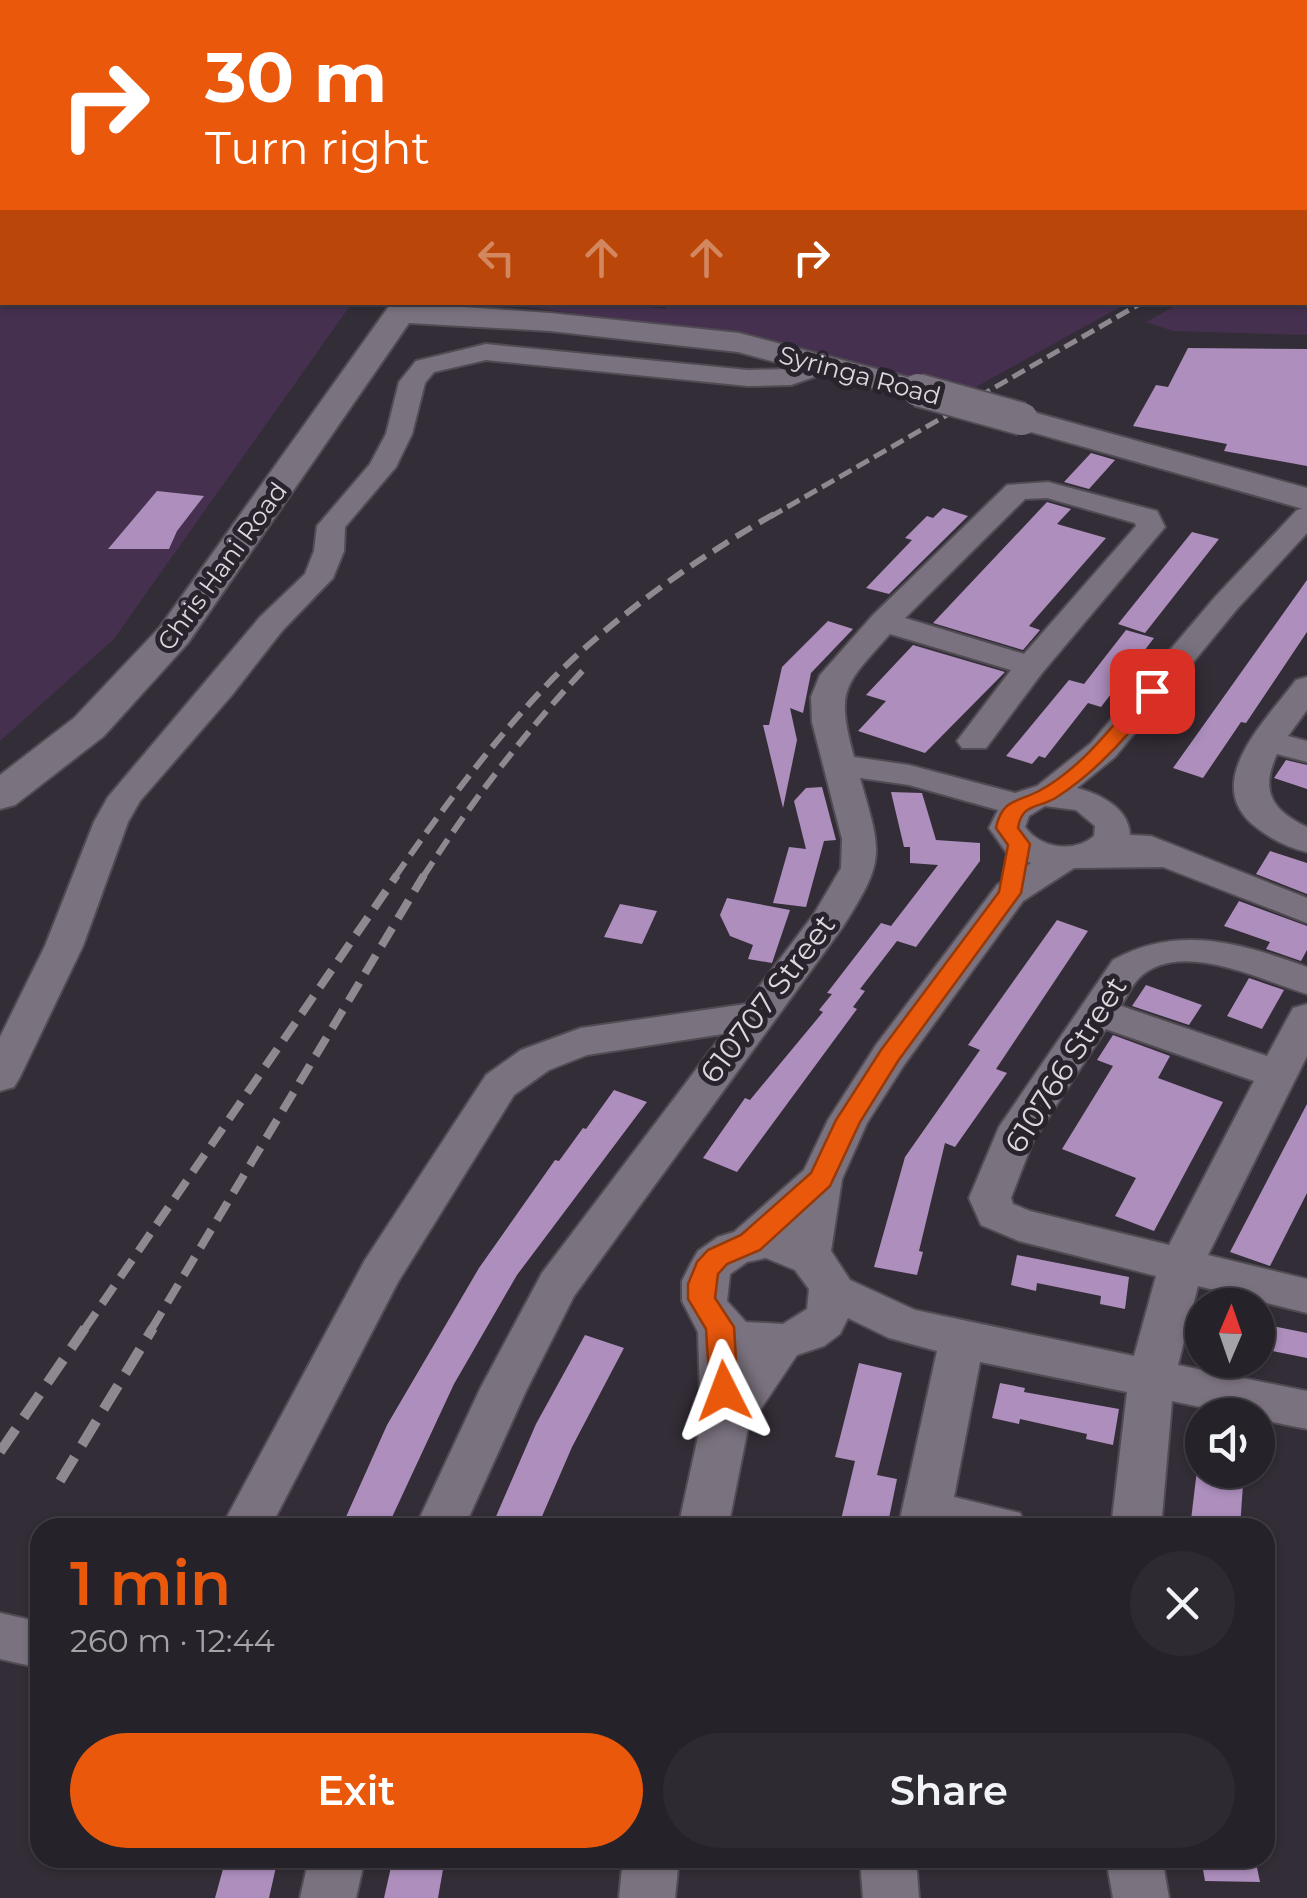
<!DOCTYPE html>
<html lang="en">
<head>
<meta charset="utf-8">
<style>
  :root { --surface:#262229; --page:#2e2a31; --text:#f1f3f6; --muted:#a4a4a8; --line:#423f46; --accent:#ea580c }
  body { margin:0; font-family:Montserrat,sans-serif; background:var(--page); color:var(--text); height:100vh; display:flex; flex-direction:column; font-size:38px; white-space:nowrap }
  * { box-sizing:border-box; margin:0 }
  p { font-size:32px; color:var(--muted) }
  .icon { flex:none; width:55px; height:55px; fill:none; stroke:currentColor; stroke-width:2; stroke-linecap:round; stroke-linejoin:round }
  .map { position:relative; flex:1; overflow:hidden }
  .details { position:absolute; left:30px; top:1518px; width:1245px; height:350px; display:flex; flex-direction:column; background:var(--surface); border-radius:30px; box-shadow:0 2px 8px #0004,0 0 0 2px var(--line) }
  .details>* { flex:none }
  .top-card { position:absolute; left:0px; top:0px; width:1308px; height:305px; box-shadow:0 2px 8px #0004,0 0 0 2px var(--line); background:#ea580c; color:#fff; overflow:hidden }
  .needle { width:65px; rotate:2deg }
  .controls { position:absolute; left:1185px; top:1288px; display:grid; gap:20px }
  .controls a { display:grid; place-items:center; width:90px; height:90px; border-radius:50%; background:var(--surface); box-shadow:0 2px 8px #0004,0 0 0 2px var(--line); font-size:50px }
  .pin { position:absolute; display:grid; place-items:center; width:85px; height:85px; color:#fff; margin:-42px; border-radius:20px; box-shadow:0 5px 15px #0006 }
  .me { position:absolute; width:110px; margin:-55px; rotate:357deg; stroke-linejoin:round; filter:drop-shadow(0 0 8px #0008) }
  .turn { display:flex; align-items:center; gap:35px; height:210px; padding:0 40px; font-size:45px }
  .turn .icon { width:130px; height:130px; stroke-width:2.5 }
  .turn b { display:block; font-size:70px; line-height:85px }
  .lanes { display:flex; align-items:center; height:95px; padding:0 40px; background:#0003; justify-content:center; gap:50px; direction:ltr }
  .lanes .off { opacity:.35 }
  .round { display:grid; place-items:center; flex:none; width:105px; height:105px; border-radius:52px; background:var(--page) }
  .headline { display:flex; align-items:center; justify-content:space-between; height:170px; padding:0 40px }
  h1 { font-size:60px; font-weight:600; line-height:75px; color:var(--accent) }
  .primary-button { display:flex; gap:20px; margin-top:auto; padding:20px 40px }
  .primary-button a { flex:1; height:115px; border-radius:60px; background:var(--accent); color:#fff; font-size:40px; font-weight:600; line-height:115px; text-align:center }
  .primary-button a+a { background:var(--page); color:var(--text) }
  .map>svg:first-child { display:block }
  .green { fill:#45314f }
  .building { fill:#ad8ebd }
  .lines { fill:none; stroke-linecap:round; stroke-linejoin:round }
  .minor-casing { stroke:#514b53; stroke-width:4 }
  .tertiary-casing { stroke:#514b53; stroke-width:4 }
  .minor { fill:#7a727e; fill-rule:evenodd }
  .tertiary { fill:#7a727e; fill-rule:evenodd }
  .rail-far4 { stroke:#8e8991; stroke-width:4; stroke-dasharray:11 5; stroke-linecap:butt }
  .rail-far3 { stroke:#8e8991; stroke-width:5; stroke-dasharray:14 6; stroke-linecap:butt }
  .rail-far2 { stroke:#8e8991; stroke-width:6; stroke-dasharray:18 9; stroke-linecap:butt }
  .rail-far1 { stroke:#8e8991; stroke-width:8; stroke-dasharray:21 11; stroke-linecap:butt }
  .rail { stroke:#8e8991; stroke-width:10; stroke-dasharray:28 14; stroke-linecap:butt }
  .tertiary-bridge-casing { stroke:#514b53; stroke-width:36; stroke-linecap:butt }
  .tertiary-bridge { stroke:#7a727e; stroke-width:32 }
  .route { fill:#ea580c; stroke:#983908; stroke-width:2.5 }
  .labels { text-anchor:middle; stroke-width:10; stroke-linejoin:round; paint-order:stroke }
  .far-street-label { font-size:25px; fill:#dbd7dd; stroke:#29232d }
  .street-label { font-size:30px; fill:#dbd7dd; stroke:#29232d }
</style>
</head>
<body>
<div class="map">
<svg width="1307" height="1898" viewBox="0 0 1307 1898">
  <rect width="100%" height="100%" fill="#332d37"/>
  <g class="green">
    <polygon points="0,0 582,0 2,2 2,302 352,303 113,640 0,741"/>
    <polygon points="1305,166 1307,335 1173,331 1146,322 1181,303 1305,302"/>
    <polygon points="610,302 665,309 666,302 1127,303 967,392 756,338 497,303"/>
  </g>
  <g class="building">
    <polygon points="1188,348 1307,349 1307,466 1224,451 1227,444 1133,426 1156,385 1168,387"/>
    <polygon points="1091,453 1115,460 1089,489 1064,482"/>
    <polygon points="157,491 204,496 177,531 169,549 108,549"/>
    <polygon points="1047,502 1071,509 1057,524 1106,538 1029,626 1040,630 1023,650 933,623"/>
    <polygon points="943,508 968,516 889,594 866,588 912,540 905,538 927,516 933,518"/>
    <polygon points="1192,532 1219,539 1145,633 1118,624"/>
    <polygon points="1307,580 1307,632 1246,723 1241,722 1203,778 1173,768"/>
    <polygon points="828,621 853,629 811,673 803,713 790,708 797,740 783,808 763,725 769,725 782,667"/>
    <polygon points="1126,630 1154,638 1101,707 1088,703 1045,758 1039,756 1032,764 1006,756 1069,680 1084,684"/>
    <polygon points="913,645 1005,672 925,753 858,731 886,701 866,695"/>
    <polygon points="1286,760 1307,765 1307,789 1274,778"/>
    <polygon points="822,787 836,840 824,841 806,907 773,903 789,847 806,849 794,801 806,788"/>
    <polygon points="891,792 922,793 936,840 980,843 980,861 916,947 897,941 860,989 865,991 853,1007 857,1009 737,1172 703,1158 745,1098 750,1100 823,1012 819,1010 832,994 827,993 881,923 891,926 938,865 910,863 910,847 904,847"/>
    <polygon points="1270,851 1307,863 1307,894 1256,874"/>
    <polygon points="727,898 790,910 772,963 748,959 753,945 730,936 720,915"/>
    <polygon points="1239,901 1307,926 1307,950 1301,961 1266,949 1270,942 1224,926"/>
    <polygon points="620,904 657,911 642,944 604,937"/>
    <polygon points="1057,920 1088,931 996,1069 1007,1073 955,1147 945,1143 919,1251 923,1252 917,1275 874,1267 905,1157 980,1050 968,1045"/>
    <polygon points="1249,978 1284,990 1262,1029 1227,1016"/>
    <polygon points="1146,985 1202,1005 1189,1025 1132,1006"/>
    <polygon points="1113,1035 1170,1056 1158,1078 1223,1102 1154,1231 1115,1216 1136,1178 1062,1149 1113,1066 1097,1060"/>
    <polygon points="614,1090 647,1102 517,1275 454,1384 387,1528 341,1528 387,1425 479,1268 555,1160 559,1161 583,1128 586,1129"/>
    <polygon points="1307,1104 1307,1193 1270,1266 1230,1252"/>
    <polygon points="1017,1255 1129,1277 1125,1309 1100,1304 1101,1296 1037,1283 1036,1291 1011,1285"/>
    <polygon points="1258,1323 1307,1333 1307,1358 1258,1348"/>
    <polygon points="585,1335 624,1348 572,1447 537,1528 491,1528 536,1424"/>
    <polygon points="859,1363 902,1373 877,1475 897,1479 887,1528 839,1528 855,1461 835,1457"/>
    <polygon points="1000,1383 1025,1388 1024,1392 1119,1409 1113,1445 1086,1439 1087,1434 1020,1419 1019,1424 992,1418"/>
    <polygon points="1197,1470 1244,1470 1240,1528 1190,1528"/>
    <polygon points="226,1858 278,1858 269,1898 215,1898"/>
    <polygon points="393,1858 445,1858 438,1898 384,1898"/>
    <polygon points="1201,1858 1255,1858 1260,1882 1205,1881"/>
  </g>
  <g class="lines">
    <defs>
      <g id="minor">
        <polygon points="486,344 748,370 788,369 828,356 841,364 837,369 791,385 748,386 486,360 434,372 425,383 412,434 396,467 345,527 344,551 333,578 282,631 232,695 140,801 128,822 83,946 20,1077 14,1087 0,1091 0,1037 45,946 94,822 108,797 260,617 305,574 314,551 317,526 370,464 386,434 399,382 416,361"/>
        <path d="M1048,482L1157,511L1165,527L1042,673L986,748H962L957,741L1011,670L890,634C845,685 835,688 854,757L909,765L1015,793L1037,786L1091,743L1215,597L1297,510L1307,507V533L1237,609L1115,757L1077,788C1100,794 1129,808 1130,835L1151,836L1307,898V923L1163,867L1074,868L1023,901L904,1065L867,1123L842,1179L831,1251L850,1280L915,1310L1134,1356L1156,1276L1019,1241L981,1225L969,1198L999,1127L1113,960C1179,924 1240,943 1307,967V994C1262,981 1179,937 1138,979C1131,987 1126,998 1121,1006L1267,1056L1293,1008L1307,1004V1056L1208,1255L1307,1279V1313L1198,1286L1178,1365L1307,1391V1429L1258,1419V1415H1238L1172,1401L1161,1528H1111L1127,1392L980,1362L954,1497L1020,1513L1027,1528H898L937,1351L889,1338L848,1318L840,1334L824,1346L797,1355L748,1428L728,1528H678L701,1423L698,1332L682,1301V1281L691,1263L698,1251L718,1237L734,1232L804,1170L828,1120L876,1045L997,885L1031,863L1006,852L989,828L998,810L909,785L860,778C882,855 886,859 842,928L574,1296L526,1391L464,1528H415L480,1389L542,1273L723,1034L587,1055L549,1070L514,1095L398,1282L270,1528H221L365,1260L486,1075L521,1050L581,1028L746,1004L814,914L841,868L842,839L812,722L811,697L820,675L873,615L1007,485ZM1047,498L1135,523L1136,526L1024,654L905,618L1025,499ZM1045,806L1076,810L1095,826L1094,836C1074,853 1041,849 1025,827L1029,816ZM1106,1029L1254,1081L1169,1245L1030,1211L1013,1204L1011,1198L1033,1141ZM766,1258L795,1270L809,1289L807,1309L783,1324L746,1322L727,1301L730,1274L747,1262Z"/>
        <path d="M1307,677V710L1288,736L1307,741V762L1277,754C1260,791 1271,810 1307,827V852C1286,847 1267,837 1251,823C1203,779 1268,718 1296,680Z"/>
        <polygon points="0,1613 40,1622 40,1668 0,1659"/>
        <polygon points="309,1858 365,1858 356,1898 300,1898"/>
        <polygon points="623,1858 679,1858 675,1898 619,1898"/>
        <polygon points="860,1858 916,1858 919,1898 863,1898"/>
        <polygon points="1106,1858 1162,1858 1169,1898 1113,1898"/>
      </g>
      <g id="tertiary">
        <polygon points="392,302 550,313 739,333 930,383 935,390 930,397 918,400 738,352 550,331 409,323 188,643 104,736 15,805 0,809 0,775 74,718 160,627"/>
        <polygon points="1022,409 1307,488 1307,510 1010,426 1005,419 1010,412"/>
      </g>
    </defs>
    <use href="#minor" class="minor-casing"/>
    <use href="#tertiary" class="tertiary-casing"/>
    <use href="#minor" class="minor"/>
    <use href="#tertiary" class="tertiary"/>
    <polyline class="rail-far4" points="1157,0 1161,2"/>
    <polyline class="rail-far3" points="770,517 1143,302"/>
    <g class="rail-far2">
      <path d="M395,877C445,804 520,705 586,647C644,596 708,552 774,514"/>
      <path d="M423,877C473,799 523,735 586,667"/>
    </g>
    <g class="rail-far1">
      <polyline points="84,1330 397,875"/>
      <polyline points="151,1330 424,875"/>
    </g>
    <g class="rail">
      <polyline points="0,1452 85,1328"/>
      <polyline points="60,1481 153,1328"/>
    </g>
    <defs>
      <polyline id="tertiary-bridge" points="918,390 1022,419"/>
    </defs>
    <use href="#tertiary-bridge" class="tertiary-bridge-casing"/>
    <use href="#tertiary-bridge" class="tertiary-bridge"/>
  </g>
  <path class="route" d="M1152,685L1162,691C1133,731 1099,770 1057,797C1039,809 1022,802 1018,828L1030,844L1021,893L898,1061L860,1122L830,1186L760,1250L727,1264L718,1274L715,1298L734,1327L738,1391L734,1399L724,1402L714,1399L710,1391L706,1329L688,1299V1284L697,1262L708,1250L741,1235L811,1173L836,1120L881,1050L999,892L1008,845L996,828C1002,799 1016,803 1039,791C1082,768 1115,723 1146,687Z"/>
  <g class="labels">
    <g class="far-street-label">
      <text transform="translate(860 375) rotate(15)" y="9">Syringa Road</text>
      <text transform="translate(222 566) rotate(-54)" y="9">Chris Hani Road</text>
    </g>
    <g class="street-label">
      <text transform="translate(768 999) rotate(-53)" y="10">610707 Street</text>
      <text transform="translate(1066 1065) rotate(-58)" y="10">610766 Street</text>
    </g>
  </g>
</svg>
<div class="controls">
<a><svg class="needle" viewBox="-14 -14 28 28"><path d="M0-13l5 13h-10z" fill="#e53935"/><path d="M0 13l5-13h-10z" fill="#a4a4a8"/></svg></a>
<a><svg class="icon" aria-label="sound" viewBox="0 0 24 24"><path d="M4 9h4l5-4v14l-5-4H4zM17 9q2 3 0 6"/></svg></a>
</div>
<div class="pin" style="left:1152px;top:691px;background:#d93025"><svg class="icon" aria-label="arrive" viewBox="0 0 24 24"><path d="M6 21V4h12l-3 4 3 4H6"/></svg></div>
<svg class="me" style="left:724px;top:1391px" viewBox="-20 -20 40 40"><path d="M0-17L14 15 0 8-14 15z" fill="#ea580c" stroke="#fff" stroke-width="4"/></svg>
<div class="top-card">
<div class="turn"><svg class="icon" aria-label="right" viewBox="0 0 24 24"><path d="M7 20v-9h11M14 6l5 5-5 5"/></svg><div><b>30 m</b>Turn right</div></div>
<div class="lanes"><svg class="icon off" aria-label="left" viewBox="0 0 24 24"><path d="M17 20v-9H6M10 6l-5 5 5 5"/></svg><svg class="icon off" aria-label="ahead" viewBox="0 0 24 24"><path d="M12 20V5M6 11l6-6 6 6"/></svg><svg class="icon off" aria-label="ahead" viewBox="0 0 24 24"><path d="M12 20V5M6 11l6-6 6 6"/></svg><svg class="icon" aria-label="right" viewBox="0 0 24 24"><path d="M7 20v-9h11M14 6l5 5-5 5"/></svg></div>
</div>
<section class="details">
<div class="headline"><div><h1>1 min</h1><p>260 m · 12:44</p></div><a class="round"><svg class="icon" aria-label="close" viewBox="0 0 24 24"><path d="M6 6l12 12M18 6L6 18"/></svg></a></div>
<div class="primary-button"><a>Exit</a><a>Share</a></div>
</section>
</div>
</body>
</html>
